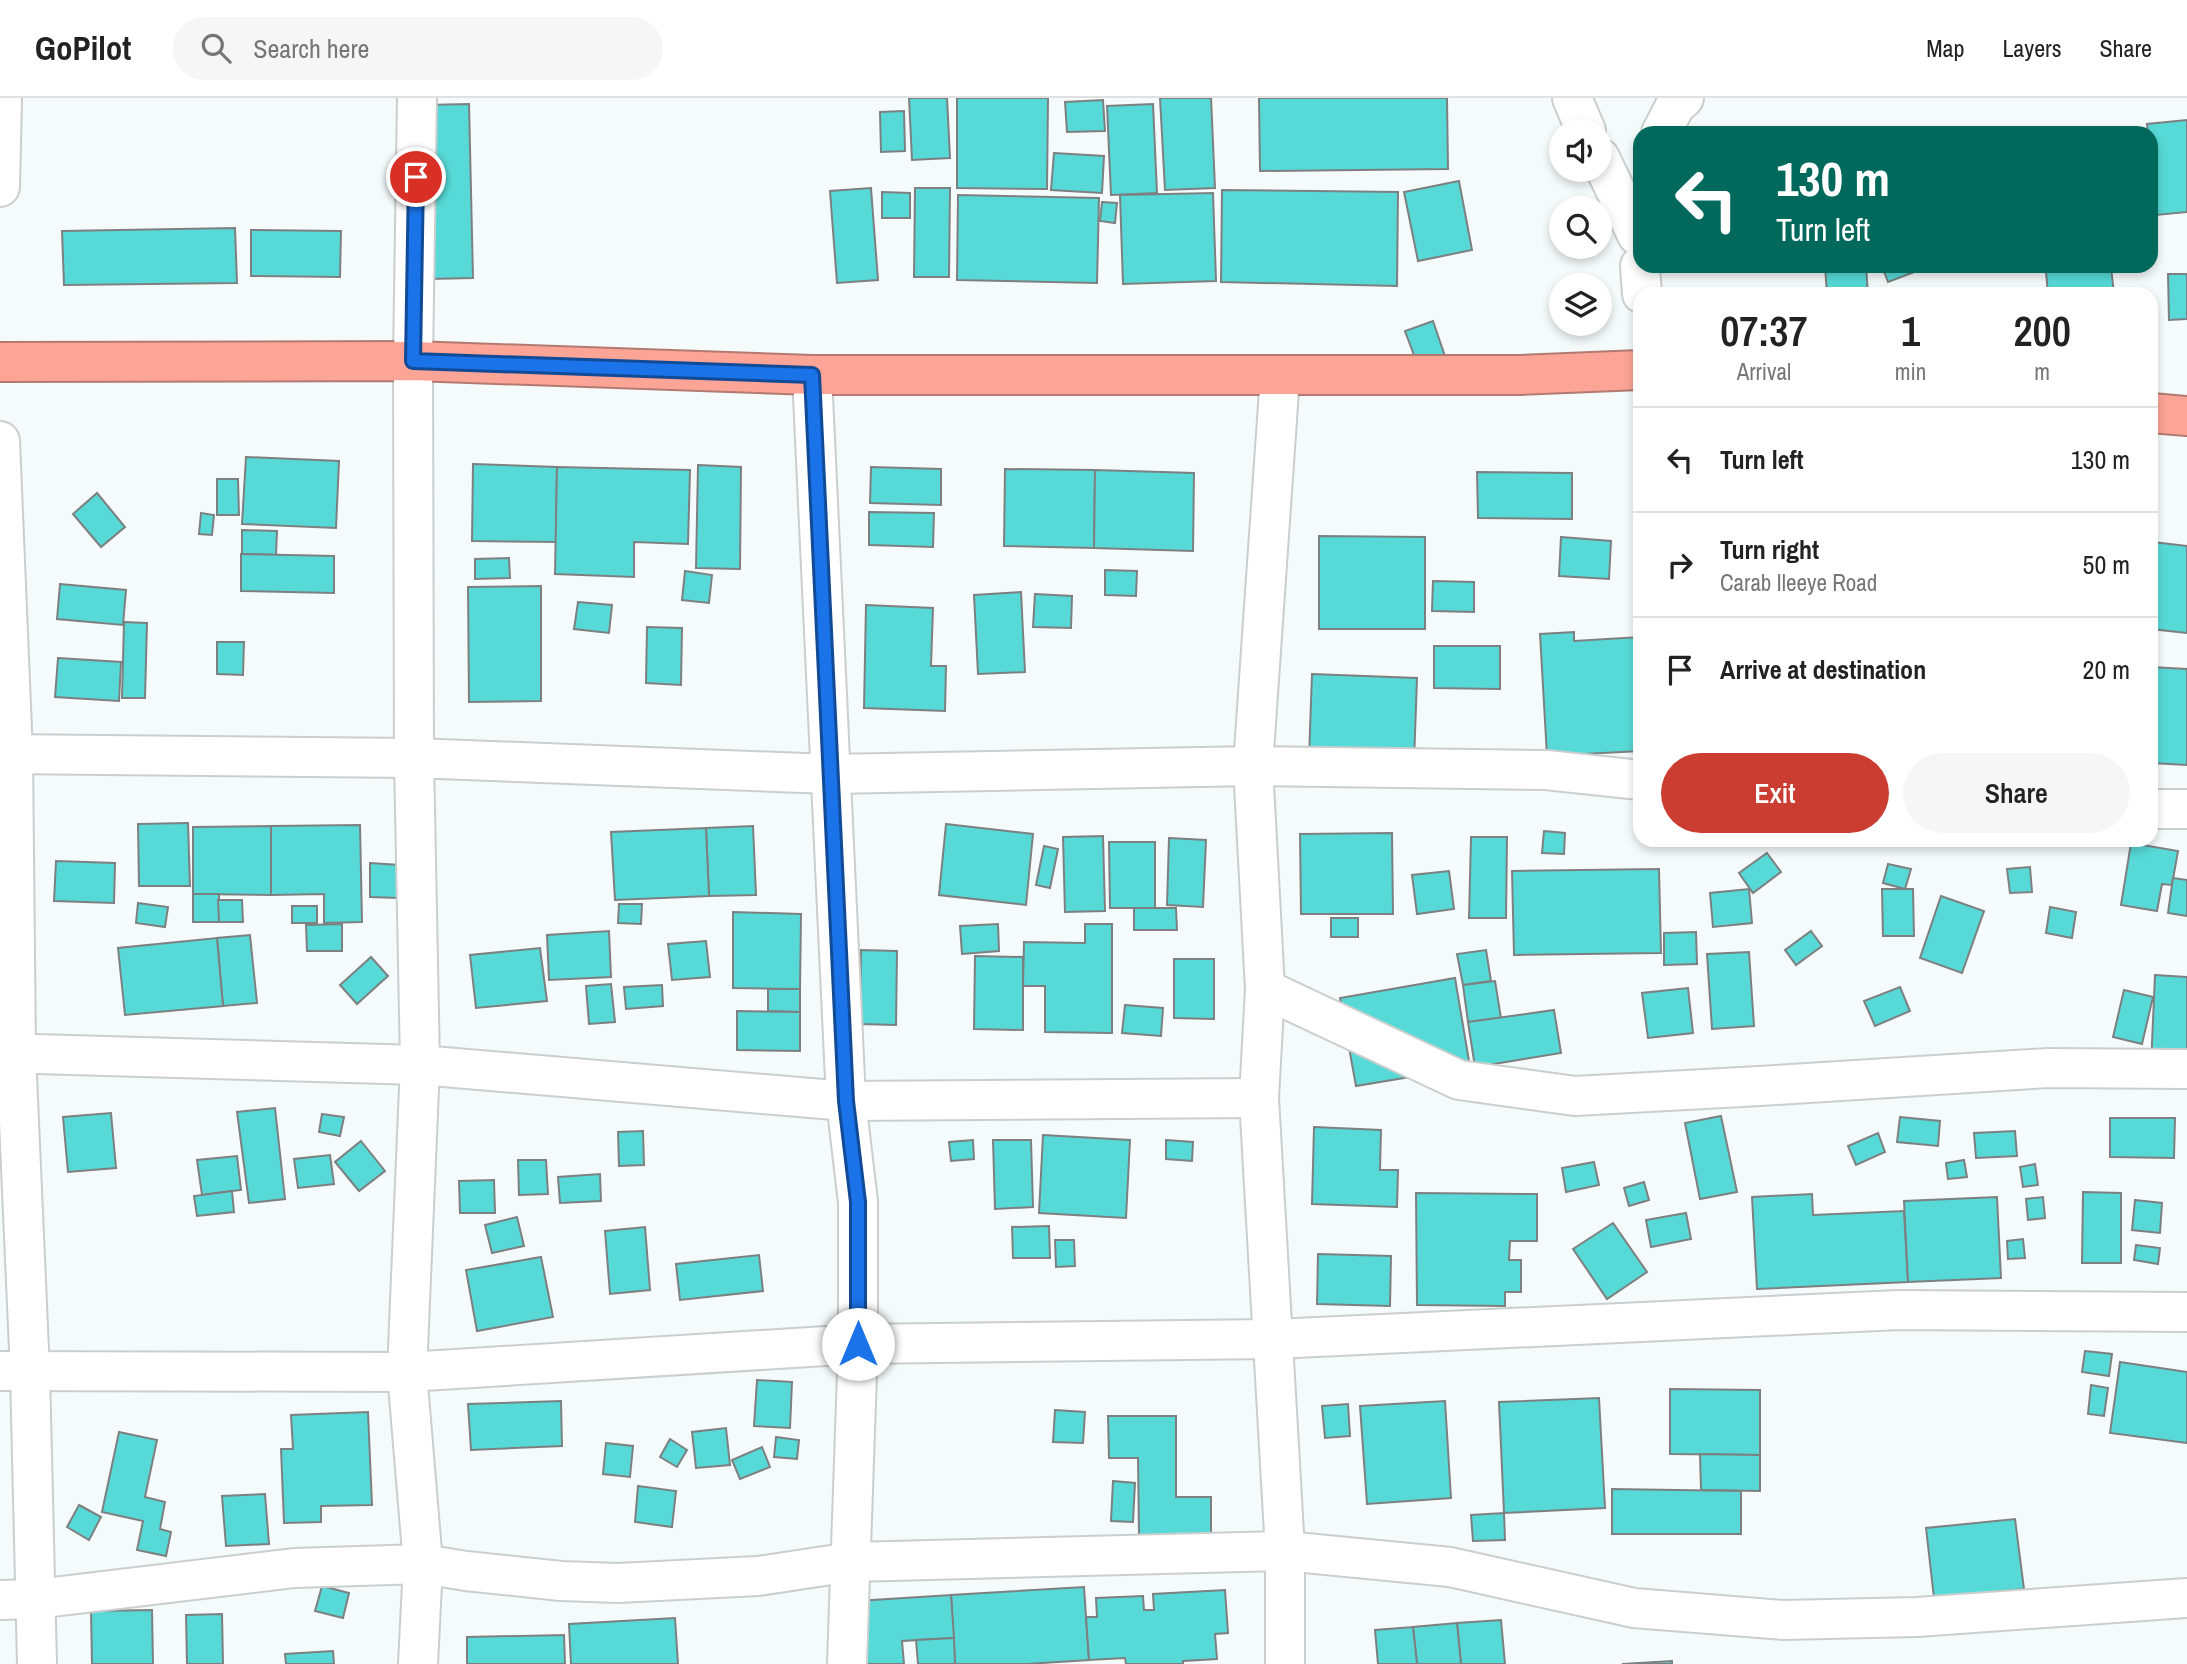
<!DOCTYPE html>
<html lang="en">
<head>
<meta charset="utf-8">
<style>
  :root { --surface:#fff; --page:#f6f6f6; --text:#222; --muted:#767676; --line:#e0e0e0; --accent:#cb3d31 }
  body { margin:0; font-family:"Archivo Narrow",sans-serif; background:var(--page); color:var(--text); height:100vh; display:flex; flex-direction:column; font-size:26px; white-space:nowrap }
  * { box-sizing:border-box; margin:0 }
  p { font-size:23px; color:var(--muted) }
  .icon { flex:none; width:38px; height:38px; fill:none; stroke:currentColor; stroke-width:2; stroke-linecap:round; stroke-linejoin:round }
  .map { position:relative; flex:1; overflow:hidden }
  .details { position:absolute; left:1633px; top:189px; width:525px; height:560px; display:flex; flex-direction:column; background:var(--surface); border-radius:21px; box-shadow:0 4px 10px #0003 }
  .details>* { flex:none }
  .guide { position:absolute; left:1633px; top:28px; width:525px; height:147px; border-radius:21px; box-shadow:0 4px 10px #0003; background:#00695c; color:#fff; overflow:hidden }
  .controls { position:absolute; left:1549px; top:21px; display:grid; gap:14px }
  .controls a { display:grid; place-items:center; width:63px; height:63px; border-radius:50%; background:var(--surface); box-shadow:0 4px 10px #0003; font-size:35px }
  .pin { position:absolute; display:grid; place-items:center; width:60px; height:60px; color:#fff; margin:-30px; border:4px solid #fff; border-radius:50%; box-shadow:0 2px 7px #0007 }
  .me { position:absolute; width:77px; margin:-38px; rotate:0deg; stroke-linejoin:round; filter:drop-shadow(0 0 5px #0008) }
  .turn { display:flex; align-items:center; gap:24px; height:147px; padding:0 28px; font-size:32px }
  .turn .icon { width:91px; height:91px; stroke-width:2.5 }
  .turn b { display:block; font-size:49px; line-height:60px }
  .eta { display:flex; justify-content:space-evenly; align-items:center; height:119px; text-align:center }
  .eta b { font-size:42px; font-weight:600; line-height:49px }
  .button { display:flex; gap:14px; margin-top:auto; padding:14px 28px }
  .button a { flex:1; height:80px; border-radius:42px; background:var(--accent); color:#fff; font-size:28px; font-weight:600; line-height:80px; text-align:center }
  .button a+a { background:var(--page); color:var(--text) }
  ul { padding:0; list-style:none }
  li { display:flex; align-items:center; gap:21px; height:105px; padding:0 28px; border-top:2px solid var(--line) }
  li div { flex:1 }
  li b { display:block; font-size:26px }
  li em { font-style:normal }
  header { display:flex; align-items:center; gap:42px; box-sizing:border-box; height:98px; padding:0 35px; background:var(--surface); border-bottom:2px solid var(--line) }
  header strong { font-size:33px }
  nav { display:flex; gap:38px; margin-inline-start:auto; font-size:24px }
  .search { width:490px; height:63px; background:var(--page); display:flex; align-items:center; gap:18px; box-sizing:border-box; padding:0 24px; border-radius:38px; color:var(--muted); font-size:26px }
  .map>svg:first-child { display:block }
  .building { fill:#57dad7; stroke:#7c8080; stroke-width:2 }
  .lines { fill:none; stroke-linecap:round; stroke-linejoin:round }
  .minor-casing { stroke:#cacfce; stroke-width:42 }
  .highway-casing { stroke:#b27a71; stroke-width:42 }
  .minor { stroke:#fff; stroke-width:38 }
  .highway { stroke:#fca597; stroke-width:38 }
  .route-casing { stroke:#114b97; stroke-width:18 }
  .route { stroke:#1a73e8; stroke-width:12 }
</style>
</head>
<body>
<header>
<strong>GoPilot</strong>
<div class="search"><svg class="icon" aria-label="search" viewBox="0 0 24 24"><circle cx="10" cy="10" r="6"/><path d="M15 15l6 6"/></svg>Search here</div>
<nav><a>Map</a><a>Layers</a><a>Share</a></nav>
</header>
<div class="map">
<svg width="2187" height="1566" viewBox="0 0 2187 1566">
  <rect width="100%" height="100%" fill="#f5fafa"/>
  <g class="building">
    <polygon points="909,0 947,0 950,60 912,62"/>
    <polygon points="957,0 1048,0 1047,91 957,90"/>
    <polygon points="1160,0 1211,0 1215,90 1165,92"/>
    <polygon points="1259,0 1447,0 1448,71 1260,73"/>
    <polygon points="1103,2 1105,33 1067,34 1065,4"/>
    <polygon points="469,6 473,180 428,181 424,7"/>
    <polygon points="1153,6 1157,95 1111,97 1107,8"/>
    <polygon points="904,13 905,53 881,54 880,14"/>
    <polygon points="2187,22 2187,114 2156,117 2151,63 2151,35 2148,35 2147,26"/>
    <polygon points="1054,55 1104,58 1102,95 1051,92"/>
    <polygon points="1459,83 1472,152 1418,163 1404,94"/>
    <polygon points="871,90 878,182 837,185 830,93"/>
    <polygon points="915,90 950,90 949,179 914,179"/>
    <polygon points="1222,92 1398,94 1397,188 1221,184"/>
    <polygon points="882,94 910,95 910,120 882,120"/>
    <polygon points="1213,95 1216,183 1123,186 1120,97"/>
    <polygon points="958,97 1099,100 1097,185 957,182"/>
    <polygon points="1102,104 1117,105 1115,125 1100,123"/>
    <polygon points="235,130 237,185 64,187 62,133"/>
    <polygon points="251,132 341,133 340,179 251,178"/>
    <polygon points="1825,168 1866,168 1868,196 1827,196"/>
    <polygon points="1882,168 1919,168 1920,172 1888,184"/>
    <polygon points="2111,169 2114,196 2048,196 2046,174"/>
    <polygon points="2168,176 2187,176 2187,221 2169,222"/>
    <polygon points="1433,223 1447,264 1420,273 1405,233"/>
    <polygon points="246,359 339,363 336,430 242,426"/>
    <polygon points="473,366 557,369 556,444 472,443"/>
    <polygon points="698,367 741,369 740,471 696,470"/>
    <polygon points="557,369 690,372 688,446 634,444 634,479 555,476"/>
    <polygon points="871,369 941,371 941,407 870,405"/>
    <polygon points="1005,371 1095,372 1094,450 1004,448"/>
    <polygon points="1095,372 1194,375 1193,453 1094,450"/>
    <polygon points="1477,374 1572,375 1572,421 1478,420"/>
    <polygon points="217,381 238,381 239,417 217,417"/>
    <polygon points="97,395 125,429 101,449 73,416"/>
    <polygon points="869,414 934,415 933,449 869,447"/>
    <polygon points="201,415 214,417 212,437 199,436"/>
    <polygon points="242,432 277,433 276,457 242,456"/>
    <polygon points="1319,438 1425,439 1425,531 1319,531"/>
    <polygon points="1561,439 1611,443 1609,481 1559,478"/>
    <polygon points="2153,444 2187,448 2187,535 2151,531"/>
    <polygon points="241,456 334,458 334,495 241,493"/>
    <polygon points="509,460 510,480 475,481 475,461"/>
    <polygon points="1105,472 1137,473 1136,498 1105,497"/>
    <polygon points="685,473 712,477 709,505 682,502"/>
    <polygon points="1433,483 1474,484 1474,514 1432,513"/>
    <polygon points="60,486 126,492 123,527 57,521"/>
    <polygon points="541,488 541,603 469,604 468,489"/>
    <polygon points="1021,494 1025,574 978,576 974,497"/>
    <polygon points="1035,496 1072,498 1071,530 1033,529"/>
    <polygon points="578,504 612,507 609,535 574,531"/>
    <polygon points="866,507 933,510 931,568 946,568 945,613 864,610"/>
    <polygon points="124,524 147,525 145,600 122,600"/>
    <polygon points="647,529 682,530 681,587 646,585"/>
    <polygon points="1574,534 1574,543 1640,539 1640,653 1547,658 1540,536"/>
    <polygon points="217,544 244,544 243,577 217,576"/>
    <polygon points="1434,548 1500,548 1500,591 1434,590"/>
    <polygon points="58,560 121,564 119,603 55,599"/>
    <polygon points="2151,569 2187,571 2187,667 2151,665"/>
    <polygon points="1312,576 1417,580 1414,664 1309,660"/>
    <polygon points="188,725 190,788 139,788 138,726"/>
    <polygon points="946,726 1033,736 1026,807 939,797"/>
    <polygon points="360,727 362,824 324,825 324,796 271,797 271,728"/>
    <polygon points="271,728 271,797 193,796 193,729"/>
    <polygon points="753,728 756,797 709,798 706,730"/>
    <polygon points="706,730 709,798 615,802 611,734"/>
    <polygon points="1544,733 1565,735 1564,756 1542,755"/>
    <polygon points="1392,735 1393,816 1301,816 1300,736"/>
    <polygon points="1103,738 1105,813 1065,814 1063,739"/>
    <polygon points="1471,739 1507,739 1506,820 1469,820"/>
    <polygon points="1169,740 1206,742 1203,809 1167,807"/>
    <polygon points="1109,744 1155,744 1155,810 1110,810"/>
    <polygon points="2131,745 2178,753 2172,787 2162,786 2157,813 2121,807"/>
    <polygon points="1044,748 1058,751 1050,790 1036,787"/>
    <polygon points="1767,755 1781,774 1753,795 1739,775"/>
    <polygon points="56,763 115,765 114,805 54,803"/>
    <polygon points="370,765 400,767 398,800 370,799"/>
    <polygon points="1888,766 1911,771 1905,791 1883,785"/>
    <polygon points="2030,769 2032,794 2010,795 2007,771"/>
    <polygon points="1659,771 1661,855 1514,857 1512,773"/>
    <polygon points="1449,773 1454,811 1417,816 1412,777"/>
    <polygon points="2173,780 2187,782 2187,818 2168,815"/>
    <polygon points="1749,791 1752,825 1713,829 1710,795"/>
    <polygon points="1882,791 1913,791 1914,838 1883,838"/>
    <rect x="193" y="796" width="26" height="28"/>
    <polygon points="1941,798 1984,813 1962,875 1920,860"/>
    <polygon points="218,802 242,802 243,824 219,824"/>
    <polygon points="138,805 168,809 165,829 136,825"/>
    <polygon points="619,806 642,806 641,826 618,825"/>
    <rect x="292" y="808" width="25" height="17"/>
    <polygon points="2050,809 2076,814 2072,840 2046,835"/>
    <polygon points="1134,810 1176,810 1177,832 1134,832"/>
    <polygon points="733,814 801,816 800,891 733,890"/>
    <rect x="1331" y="820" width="27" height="19"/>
    <polygon points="342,826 342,853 307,853 306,827"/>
    <polygon points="998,826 999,853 962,856 960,828"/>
    <polygon points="1085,826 1112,826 1112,935 1045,934 1045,888 1023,888 1024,844 1085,845"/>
    <polygon points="609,833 611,879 549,882 547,837"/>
    <polygon points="1811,833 1822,848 1796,867 1785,852"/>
    <polygon points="1696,834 1697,866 1664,867 1664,835"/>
    <polygon points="250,837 257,905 223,908 217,840"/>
    <polygon points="217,840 223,908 125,917 118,850"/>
    <polygon points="706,843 710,879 672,882 668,846"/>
    <polygon points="540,850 547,903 476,910 470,857"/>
    <polygon points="861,852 897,853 896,927 860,926"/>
    <polygon points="1486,852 1491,883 1463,887 1457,856"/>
    <polygon points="1749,854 1754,928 1712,931 1707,856"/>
    <polygon points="975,858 1023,859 1023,932 974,931"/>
    <polygon points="371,859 388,878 357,906 340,887"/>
    <polygon points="1174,861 1214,861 1214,921 1174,920"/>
    <polygon points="2155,877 2187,879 2187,970 2151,968"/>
    <polygon points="1455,880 1470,969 1356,988 1340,900"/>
    <polygon points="1495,883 1501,920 1468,924 1463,887"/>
    <polygon points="611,886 615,924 589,926 586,888"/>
    <polygon points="662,887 663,908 626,911 624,889"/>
    <polygon points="1900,889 1910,913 1875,928 1864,903"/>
    <polygon points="1688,890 1693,935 1648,940 1642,895"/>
    <polygon points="768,891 800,891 800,914 768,913"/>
    <polygon points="2124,892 2153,899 2142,946 2113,939"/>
    <polygon points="1125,907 1163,910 1161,938 1122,935"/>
    <polygon points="1554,912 1561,955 1475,969 1468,924"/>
    <polygon points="737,913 800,914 800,953 737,952"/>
    <polygon points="275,1010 285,1101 249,1105 237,1014"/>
    <polygon points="111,1015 116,1070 68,1074 63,1019"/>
    <polygon points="322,1016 344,1019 340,1038 319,1034"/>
    <polygon points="1721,1018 1737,1094 1700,1101 1685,1025"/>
    <polygon points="1900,1019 1940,1023 1938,1048 1897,1044"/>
    <polygon points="2110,1020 2175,1020 2174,1060 2110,1059"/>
    <polygon points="1314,1029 1381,1032 1380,1072 1398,1072 1397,1109 1312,1106"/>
    <polygon points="643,1033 644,1067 619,1068 618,1034"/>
    <polygon points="2015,1033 2017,1058 1976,1060 1974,1035"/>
    <polygon points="1878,1035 1885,1054 1856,1067 1848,1048"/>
    <polygon points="1043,1037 1130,1042 1126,1120 1039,1115"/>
    <polygon points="973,1042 974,1061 951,1063 949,1044"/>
    <polygon points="993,1042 1031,1042 1033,1109 995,1111"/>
    <polygon points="1166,1042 1193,1044 1192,1063 1166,1061"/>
    <polygon points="361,1043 385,1073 359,1093 335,1064"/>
    <polygon points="330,1057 334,1086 298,1090 294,1061"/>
    <polygon points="237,1058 241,1092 202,1097 197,1062"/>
    <polygon points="518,1062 546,1062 548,1096 519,1097"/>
    <polygon points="1964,1062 1967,1079 1948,1081 1946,1065"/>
    <polygon points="1594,1064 1599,1087 1566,1094 1562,1070"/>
    <polygon points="2035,1066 2038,1087 2023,1089 2020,1069"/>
    <polygon points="600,1076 601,1103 560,1105 558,1079"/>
    <polygon points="494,1082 495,1115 460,1115 459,1083"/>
    <polygon points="1644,1084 1649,1102 1629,1108 1624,1090"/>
    <polygon points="232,1093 234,1114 197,1118 194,1098"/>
    <polygon points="2083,1094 2121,1095 2121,1165 2082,1165"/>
    <polygon points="1416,1095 1537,1096 1537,1143 1510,1143 1509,1162 1521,1162 1521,1194 1505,1194 1505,1208 1417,1207"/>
    <polygon points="1812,1096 1813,1117 1904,1113 1908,1184 1757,1191 1752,1099"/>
    <polygon points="1997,1099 2001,1180 1908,1184 1904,1103"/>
    <polygon points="2043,1099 2045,1120 2028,1122 2026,1101"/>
    <polygon points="2135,1102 2162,1105 2160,1135 2132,1132"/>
    <polygon points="1686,1115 1691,1141 1651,1149 1646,1122"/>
    <polygon points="517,1119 524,1148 492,1155 485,1127"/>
    <polygon points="1613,1125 1647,1174 1607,1201 1573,1151"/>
    <polygon points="1049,1128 1050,1160 1013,1160 1012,1129"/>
    <polygon points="645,1129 650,1192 610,1196 605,1133"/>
    <polygon points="2023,1141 2025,1160 2008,1161 2007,1143"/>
    <polygon points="1055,1142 1074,1142 1075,1168 1056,1169"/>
    <polygon points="2136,1147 2160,1150 2158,1166 2134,1162"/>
    <polygon points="1318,1156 1391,1158 1390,1208 1317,1206"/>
    <polygon points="759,1157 763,1193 680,1202 676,1166"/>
    <polygon points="541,1159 553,1219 477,1233 466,1172"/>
    <polygon points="2085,1253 2112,1256 2109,1278 2082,1274"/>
    <polygon points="2120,1264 2187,1274 2187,1345 2110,1335"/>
    <polygon points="757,1282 792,1284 790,1330 754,1328"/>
    <polygon points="2091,1287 2108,1290 2104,1318 2088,1316"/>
    <polygon points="1670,1291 1760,1292 1760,1357 1670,1356"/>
    <polygon points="1599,1300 1605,1410 1504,1415 1499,1304"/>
    <polygon points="561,1303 562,1348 471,1352 468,1306"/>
    <polygon points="1445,1303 1451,1400 1367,1406 1360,1308"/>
    <polygon points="1348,1306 1350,1338 1325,1340 1322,1308"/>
    <polygon points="1055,1312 1085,1314 1083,1345 1053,1344"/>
    <polygon points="368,1314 372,1407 321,1408 321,1424 284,1425 281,1351 293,1351 291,1317"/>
    <polygon points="1108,1318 1176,1318 1176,1399 1211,1399 1211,1438 1139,1438 1138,1360 1109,1360"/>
    <polygon points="726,1330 730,1367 696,1370 692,1334"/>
    <polygon points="119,1334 157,1342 145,1399 165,1404 160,1431 171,1434 166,1458 137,1452 143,1423 102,1414"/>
    <polygon points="776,1339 799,1342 797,1361 774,1359"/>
    <polygon points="670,1341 687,1352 677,1369 660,1359"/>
    <polygon points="606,1345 633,1348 630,1379 603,1376"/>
    <polygon points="762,1349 770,1369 740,1381 732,1362"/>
    <polygon points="1700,1356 1760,1357 1760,1393 1701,1392"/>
    <polygon points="1113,1383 1135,1385 1133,1424 1111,1423"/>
    <polygon points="638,1388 676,1393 672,1429 635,1424"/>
    <polygon points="1612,1391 1741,1393 1741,1436 1612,1436"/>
    <polygon points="265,1396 269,1446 226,1448 222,1398"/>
    <polygon points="79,1407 101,1419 89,1442 67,1429"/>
    <polygon points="1504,1415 1505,1442 1473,1443 1471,1417"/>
    <polygon points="2015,1421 2024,1491 1934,1500 1926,1430"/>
    <polygon points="322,1488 349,1495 343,1520 315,1513"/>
    <polygon points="1084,1489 1089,1562 1027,1566 955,1566 951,1497"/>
    <polygon points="1225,1492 1228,1535 1215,1536 1217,1561 1183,1563 1183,1566 1126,1566 1125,1560 1089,1562 1086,1519 1097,1519 1096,1500 1143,1498 1144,1512 1154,1512 1153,1496"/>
    <polygon points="951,1497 954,1540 902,1543 904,1566 861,1566 857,1503"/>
    <polygon points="152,1512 153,1566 92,1566 91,1513"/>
    <polygon points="222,1516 223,1566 187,1566 186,1517"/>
    <polygon points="675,1520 678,1566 571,1566 569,1526"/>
    <polygon points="1501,1522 1505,1566 1461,1566 1457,1525"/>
    <polygon points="1457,1525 1461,1566 1417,1566 1413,1529"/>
    <polygon points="1413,1529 1417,1566 1378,1566 1375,1532"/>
    <polygon points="564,1537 565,1566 467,1566 467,1539"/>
    <polygon points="954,1540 955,1566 918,1566 916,1542"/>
    <polygon points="333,1553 334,1566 286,1566 285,1556"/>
    <polygon points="1672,1563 1672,1566 1622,1566"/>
  </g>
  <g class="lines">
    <defs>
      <g id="minor">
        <polyline points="417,0 413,263 414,660 420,967 407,1274 423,1466 418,1566"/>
        <polyline points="1572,0 1586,33"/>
        <polyline points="1661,35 1675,8 1684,0"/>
        <polyline points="1600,60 1637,137"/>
        <polyline points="0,89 2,0"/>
        <polyline points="1640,168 1642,196"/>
        <polyline points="812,277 846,1003 858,1104 858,1246 847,1566"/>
        <polyline points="1280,278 1253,668 1265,891 1259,1000 1285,1453 1285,1566"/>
        <polyline points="0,343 13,656 16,955 30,1275 37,1566"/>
        <polyline points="0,656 414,660 830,676 1253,668 1546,672 1640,682"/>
        <polyline points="2151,711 2187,711"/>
        <polyline points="1265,891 1459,982 1575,998 1760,988 2048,970 2187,971"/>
        <polyline points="0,955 420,967 846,1003 1259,1000"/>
        <polyline points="0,1273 407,1274 858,1246 1274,1241 1899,1212 2187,1214"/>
        <polyline points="0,1502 36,1501 294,1470 423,1466 466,1473 561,1483 618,1485 758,1478 851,1464 1285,1453 1450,1469 1634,1510 1783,1522 1917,1519 2187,1500"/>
      </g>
      <g id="highway">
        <polyline points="0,264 413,263 812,277 1519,277 1640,272"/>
        <polyline points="2151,315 2187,318"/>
      </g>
    </defs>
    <use href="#minor" class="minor-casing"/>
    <use href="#highway" class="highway-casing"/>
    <use href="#minor" class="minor"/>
    <use href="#highway" class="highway"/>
  </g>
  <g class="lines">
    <defs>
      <polyline id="route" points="416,79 413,263 812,277 846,1003 858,1104 858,1246"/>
    </defs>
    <use href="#route" class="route-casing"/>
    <use href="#route" class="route"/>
  </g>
</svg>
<div class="controls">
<a><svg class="icon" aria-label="sound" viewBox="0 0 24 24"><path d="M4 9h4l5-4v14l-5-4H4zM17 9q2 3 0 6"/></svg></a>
<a><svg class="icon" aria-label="search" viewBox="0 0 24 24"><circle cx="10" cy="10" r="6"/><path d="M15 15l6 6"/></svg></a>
<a><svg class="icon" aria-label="layers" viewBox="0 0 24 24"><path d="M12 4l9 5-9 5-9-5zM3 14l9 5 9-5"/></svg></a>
</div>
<div class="pin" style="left:416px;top:79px;background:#d93025"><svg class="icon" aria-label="arrive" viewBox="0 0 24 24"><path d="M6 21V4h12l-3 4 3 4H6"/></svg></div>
<svg class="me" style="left:858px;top:1246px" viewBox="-20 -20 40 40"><circle r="19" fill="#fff"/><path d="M0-13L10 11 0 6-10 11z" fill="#1a73e8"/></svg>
<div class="guide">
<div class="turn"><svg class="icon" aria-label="left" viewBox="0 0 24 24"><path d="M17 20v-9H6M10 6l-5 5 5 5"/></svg><div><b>130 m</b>Turn left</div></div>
</div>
<section class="details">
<div class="eta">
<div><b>07:37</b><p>Arrival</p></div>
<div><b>1</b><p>min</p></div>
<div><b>200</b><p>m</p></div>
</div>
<ul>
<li><svg class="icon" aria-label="left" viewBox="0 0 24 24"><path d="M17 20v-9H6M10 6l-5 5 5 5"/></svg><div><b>Turn left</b></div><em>130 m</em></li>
<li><svg class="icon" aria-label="right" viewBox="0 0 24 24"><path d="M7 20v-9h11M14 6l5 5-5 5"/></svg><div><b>Turn right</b><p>Carab Ileeye Road</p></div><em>50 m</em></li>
<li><svg class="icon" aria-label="arrive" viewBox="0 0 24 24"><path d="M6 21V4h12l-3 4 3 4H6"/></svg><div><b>Arrive at destination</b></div><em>20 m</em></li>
</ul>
<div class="button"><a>Exit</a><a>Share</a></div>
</section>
</div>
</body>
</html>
